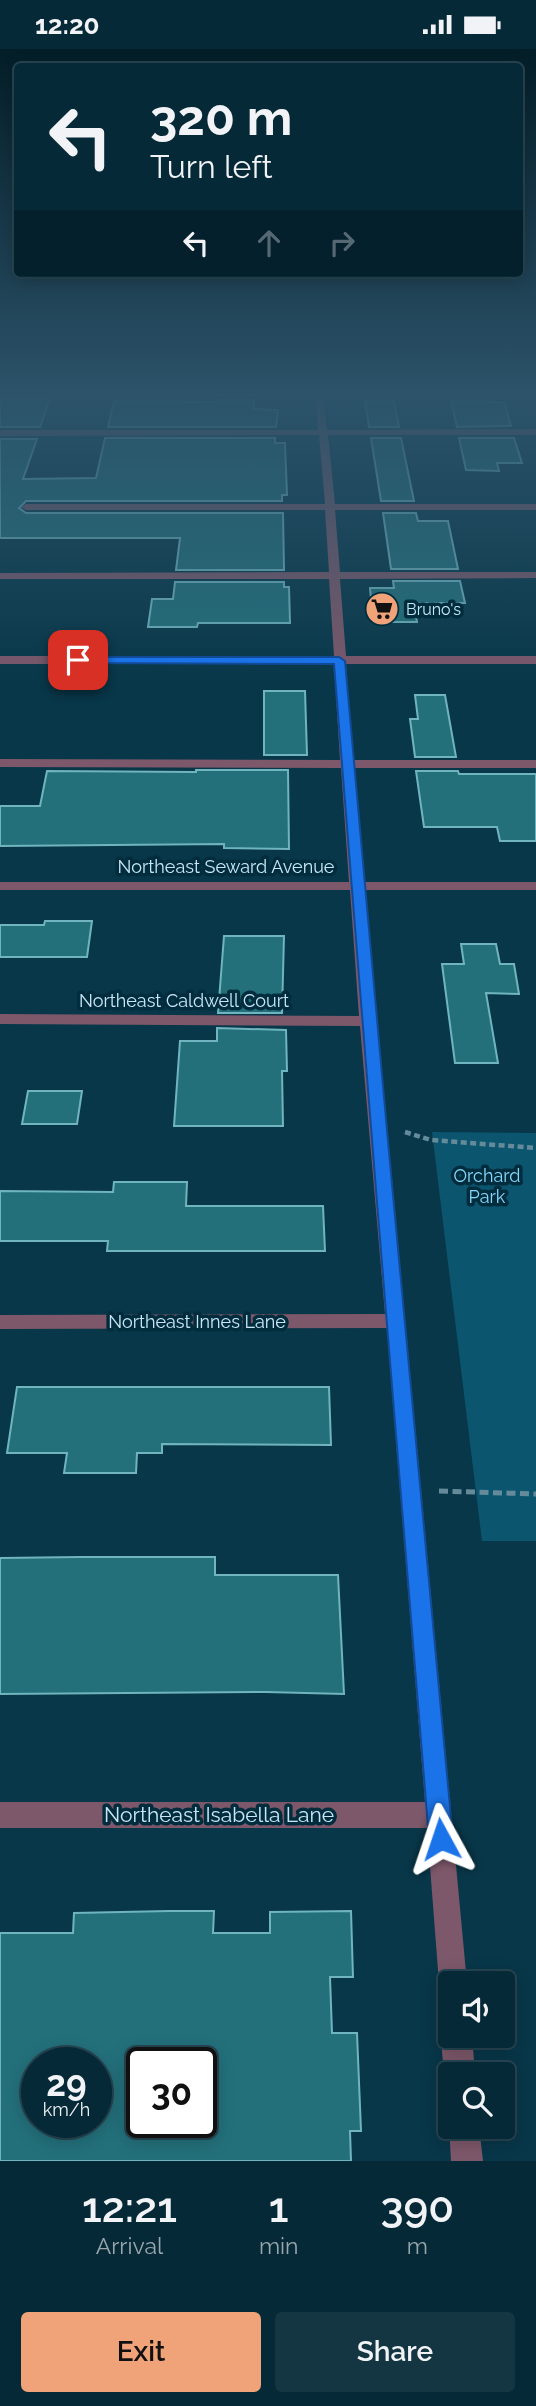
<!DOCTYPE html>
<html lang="en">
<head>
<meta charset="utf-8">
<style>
  :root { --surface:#062937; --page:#143542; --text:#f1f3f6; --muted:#98a6ad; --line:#274552; --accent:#f0a279 }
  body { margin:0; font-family:Raleway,sans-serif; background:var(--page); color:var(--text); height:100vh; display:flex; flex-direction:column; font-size:26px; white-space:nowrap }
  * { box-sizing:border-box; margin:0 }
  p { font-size:23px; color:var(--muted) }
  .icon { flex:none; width:38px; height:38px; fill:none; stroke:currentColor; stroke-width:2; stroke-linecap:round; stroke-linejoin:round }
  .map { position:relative; height:2112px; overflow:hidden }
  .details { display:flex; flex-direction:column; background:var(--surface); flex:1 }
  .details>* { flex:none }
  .top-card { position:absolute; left:14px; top:14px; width:509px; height:214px; border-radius:7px; box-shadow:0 4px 18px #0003,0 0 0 2px var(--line); background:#062937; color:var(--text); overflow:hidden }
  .tools { position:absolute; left:438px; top:1922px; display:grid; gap:14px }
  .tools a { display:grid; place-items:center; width:77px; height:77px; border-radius:7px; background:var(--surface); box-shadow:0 4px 18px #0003,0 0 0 2px var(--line); font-size:35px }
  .speed { position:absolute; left:21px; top:1998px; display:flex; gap:14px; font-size:35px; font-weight:700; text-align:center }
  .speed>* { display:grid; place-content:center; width:91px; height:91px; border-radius:50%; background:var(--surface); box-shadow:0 4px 18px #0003,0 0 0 2px var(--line); line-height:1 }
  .speed small { font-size:18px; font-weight:400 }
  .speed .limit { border:4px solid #111; border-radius:10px; background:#fff; color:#111 }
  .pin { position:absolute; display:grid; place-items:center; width:60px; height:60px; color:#fff; margin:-30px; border-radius:14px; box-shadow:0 4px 10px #0006 }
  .me { position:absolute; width:77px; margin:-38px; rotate:355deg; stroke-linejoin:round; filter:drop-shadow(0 0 5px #0008) }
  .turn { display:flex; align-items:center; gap:24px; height:147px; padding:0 21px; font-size:32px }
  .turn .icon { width:91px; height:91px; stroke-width:2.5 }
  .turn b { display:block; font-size:49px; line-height:60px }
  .lanes { display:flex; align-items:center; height:66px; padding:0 21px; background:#0003; justify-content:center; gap:35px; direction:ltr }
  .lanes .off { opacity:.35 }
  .eta { display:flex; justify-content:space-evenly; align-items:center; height:119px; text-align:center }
  .eta b { font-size:42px; font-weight:600; line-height:49px }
  .button { display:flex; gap:14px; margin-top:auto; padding:14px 21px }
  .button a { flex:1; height:80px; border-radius:7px; background:var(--accent); color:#111; font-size:28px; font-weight:600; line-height:80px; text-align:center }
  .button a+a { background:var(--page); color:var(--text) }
  .status { display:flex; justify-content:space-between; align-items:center; height:49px; padding:0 35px; background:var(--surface); direction:ltr }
  .status svg { height:19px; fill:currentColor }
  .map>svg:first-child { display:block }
  .green { fill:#0c556f }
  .building { fill:#23707b; stroke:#70b4bf; stroke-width:2; fill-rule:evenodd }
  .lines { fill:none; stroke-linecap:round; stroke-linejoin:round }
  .path-far1 { stroke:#658b9b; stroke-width:4.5; stroke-dasharray:6 3.5; stroke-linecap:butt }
  .path { stroke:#658b9b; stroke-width:5; stroke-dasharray:9 4.5; stroke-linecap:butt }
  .minor { fill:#7d586a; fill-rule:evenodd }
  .route { fill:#1a73e8; stroke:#114b97; stroke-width:2 }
  .labels { text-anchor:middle; stroke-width:7; stroke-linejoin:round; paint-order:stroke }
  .far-poi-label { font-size:16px; fill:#cae6f4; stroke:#002d3e; text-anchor:start }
  .street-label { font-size:18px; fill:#cae6f4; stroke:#002d3e }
  .park-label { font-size:18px; fill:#88d7fb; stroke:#002d3e }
  .near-street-label { font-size:21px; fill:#cae6f4; stroke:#002d3e }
</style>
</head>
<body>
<div class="status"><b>12:20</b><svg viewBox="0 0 49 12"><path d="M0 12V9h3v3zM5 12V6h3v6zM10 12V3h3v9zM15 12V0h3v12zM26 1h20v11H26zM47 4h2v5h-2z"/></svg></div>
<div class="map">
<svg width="536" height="2112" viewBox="0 0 536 2112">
  <rect width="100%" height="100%" fill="#083749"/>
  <polygon class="green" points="432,1083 536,1084 536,1492 482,1492"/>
  <g class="building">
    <polygon points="0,344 52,344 40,378 0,378"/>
    <polygon points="219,351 254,351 254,360 278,361 276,378 108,378 114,352 218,353"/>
    <polygon points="365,352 394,352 399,378 369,378"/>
    <polygon points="451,352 504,353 511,377 457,378"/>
    <polygon points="105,389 275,389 275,394 285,394 287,446 282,446 282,452 26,452 19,459 26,464 283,464 284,521 176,521 180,489 0,489 0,390 37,390 23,430 96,429"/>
    <polygon points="371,389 401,389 414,452 381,452"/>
    <polygon points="459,389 514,389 522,414 497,414 499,422 466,421"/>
    <polygon points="383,464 416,464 418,472 448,472 458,520 391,520"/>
    <polygon points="393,532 460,532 465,554 414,554 417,573 373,573 370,539 394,539"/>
    <polygon points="175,533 284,533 284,538 289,538 290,574 198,574 197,578 148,578 152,550 173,550"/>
    <polygon points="264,642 305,642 307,706 264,706"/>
    <polygon points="415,646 445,646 456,708 415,708 410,670 418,670"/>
    <polygon points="196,721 288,721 289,800 224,799 224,795 0,797 0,757 40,757 47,722 196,723"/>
    <polygon points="416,722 458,722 459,725 536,725 536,792 500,792 497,778 424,778"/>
    <polygon points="45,872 92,872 87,908 0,908 0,876 44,876"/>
    <polygon points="224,887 284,887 282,964 218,964"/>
    <polygon points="461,895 496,895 500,915 514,915 519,945 486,944 498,1014 455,1014 442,915 464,915"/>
    <polygon points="217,979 286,981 287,1022 282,1022 283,1077 174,1077 180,992 217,992"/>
    <polygon points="28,1042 82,1042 77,1075 22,1075"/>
    <polygon points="114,1133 187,1133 186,1157 323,1157 325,1202 107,1202 108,1192 0,1192 0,1142 113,1143"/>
    <polygon points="17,1338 329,1338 331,1396 162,1395 162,1404 137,1404 136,1424 64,1424 67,1404 7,1404"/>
    <polygon points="80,1508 215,1508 215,1526 338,1526 344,1645 266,1643 0,1645 0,1509"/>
    <path d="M169,1862H214L213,1884H270V1863L351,1862L353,1928H330L332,1984H357L361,2082H350L351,2112H0V1884H73L74,1864ZM37,2014H96V2074H37ZM142,2014H201V2074H142Z"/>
  </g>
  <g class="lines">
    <polyline class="path-far1" points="405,1083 431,1091 536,1099"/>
    <polyline class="path" points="439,1442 536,1445"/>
    <g class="minor">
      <polygon points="315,344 323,344 327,381 536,380 536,386 328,386 335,455 536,455 536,461 335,461 340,523 536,523 536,529 340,530 346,607 536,607 536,615 346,615 353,711 536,711 536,719 354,719 364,833 536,833 536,841 365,841 467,1934 450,1934 450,1947 443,1944 439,1934 427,1779 0,1779 0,1753 425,1753 387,1279 0,1280 0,1266 385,1265 360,977 0,975 0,965 359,967 350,841 0,841 0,833 349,833 341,719 0,718 0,710 340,711 334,615 0,615 0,607 334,607 329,530 0,530 0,524 329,523 325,461 26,461 21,458 26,455 325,455 319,386 0,387 0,381 318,381"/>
      <path d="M450,1974V1986H472L475,2025H450V2036C443,2021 436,1986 450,1974Z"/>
      <polygon points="450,2074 450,2077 479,2077 483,2112 451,2112 449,2077"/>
    </g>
  </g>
  <linearGradient id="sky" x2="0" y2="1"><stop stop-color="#041e28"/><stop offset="0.54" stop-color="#2c536a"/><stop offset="1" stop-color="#2c536a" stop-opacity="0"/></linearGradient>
  <rect width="536" height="640" fill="url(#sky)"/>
  <path class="route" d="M78,608H339L345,612C378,1005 418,1397 453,1790L449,1798L441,1802L432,1798L429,1790C399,1398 363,1007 334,615L74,614V609Z"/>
  <defs>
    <symbol id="supermarket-disc" viewBox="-11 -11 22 22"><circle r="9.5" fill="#f0a279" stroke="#002d3e"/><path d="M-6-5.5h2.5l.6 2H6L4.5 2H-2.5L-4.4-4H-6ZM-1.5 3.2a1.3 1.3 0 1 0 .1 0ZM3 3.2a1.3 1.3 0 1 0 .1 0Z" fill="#111"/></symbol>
  </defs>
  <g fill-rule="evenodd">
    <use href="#supermarket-disc" x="363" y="541" width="38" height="38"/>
  </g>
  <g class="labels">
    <g class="far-poi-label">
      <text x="406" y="566">Bruno's</text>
    </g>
    <g class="street-label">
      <text x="226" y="824">Northeast Seward Avenue</text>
      <text x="184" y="958">Northeast Caldwell Court</text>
      <text x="197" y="1279">Northeast Innes Lane</text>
    </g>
    <g class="park-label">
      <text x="487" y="1133">Orchard<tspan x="487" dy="21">Park</tspan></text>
    </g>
    <g class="near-street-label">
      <text x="219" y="1773">Northeast Isabella Lane</text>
    </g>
  </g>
</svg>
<div class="tools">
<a><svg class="icon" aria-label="sound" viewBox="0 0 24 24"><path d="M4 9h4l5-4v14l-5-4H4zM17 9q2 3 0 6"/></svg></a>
<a><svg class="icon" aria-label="search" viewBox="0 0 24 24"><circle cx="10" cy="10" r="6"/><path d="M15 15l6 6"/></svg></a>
</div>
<div class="speed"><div>29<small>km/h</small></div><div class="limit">30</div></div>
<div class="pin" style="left:78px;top:611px;background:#d93025"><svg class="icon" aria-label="arrive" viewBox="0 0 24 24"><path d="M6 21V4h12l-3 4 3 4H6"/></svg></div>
<svg class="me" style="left:441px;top:1790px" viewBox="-20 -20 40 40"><path d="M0-17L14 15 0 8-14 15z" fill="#1a73e8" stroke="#fff" stroke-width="4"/></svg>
<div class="top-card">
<div class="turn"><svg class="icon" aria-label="left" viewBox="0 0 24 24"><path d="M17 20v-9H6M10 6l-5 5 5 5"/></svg><div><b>320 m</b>Turn left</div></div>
<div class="lanes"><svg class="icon" aria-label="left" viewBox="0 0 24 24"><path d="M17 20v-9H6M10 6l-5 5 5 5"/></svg><svg class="icon off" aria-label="ahead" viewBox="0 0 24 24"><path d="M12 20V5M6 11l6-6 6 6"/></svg><svg class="icon off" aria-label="right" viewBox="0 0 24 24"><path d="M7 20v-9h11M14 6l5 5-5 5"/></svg></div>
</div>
</div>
<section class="details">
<div class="eta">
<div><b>12:21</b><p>Arrival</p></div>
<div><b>1</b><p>min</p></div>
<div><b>390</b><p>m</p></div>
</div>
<div class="button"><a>Exit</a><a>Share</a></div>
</section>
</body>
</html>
